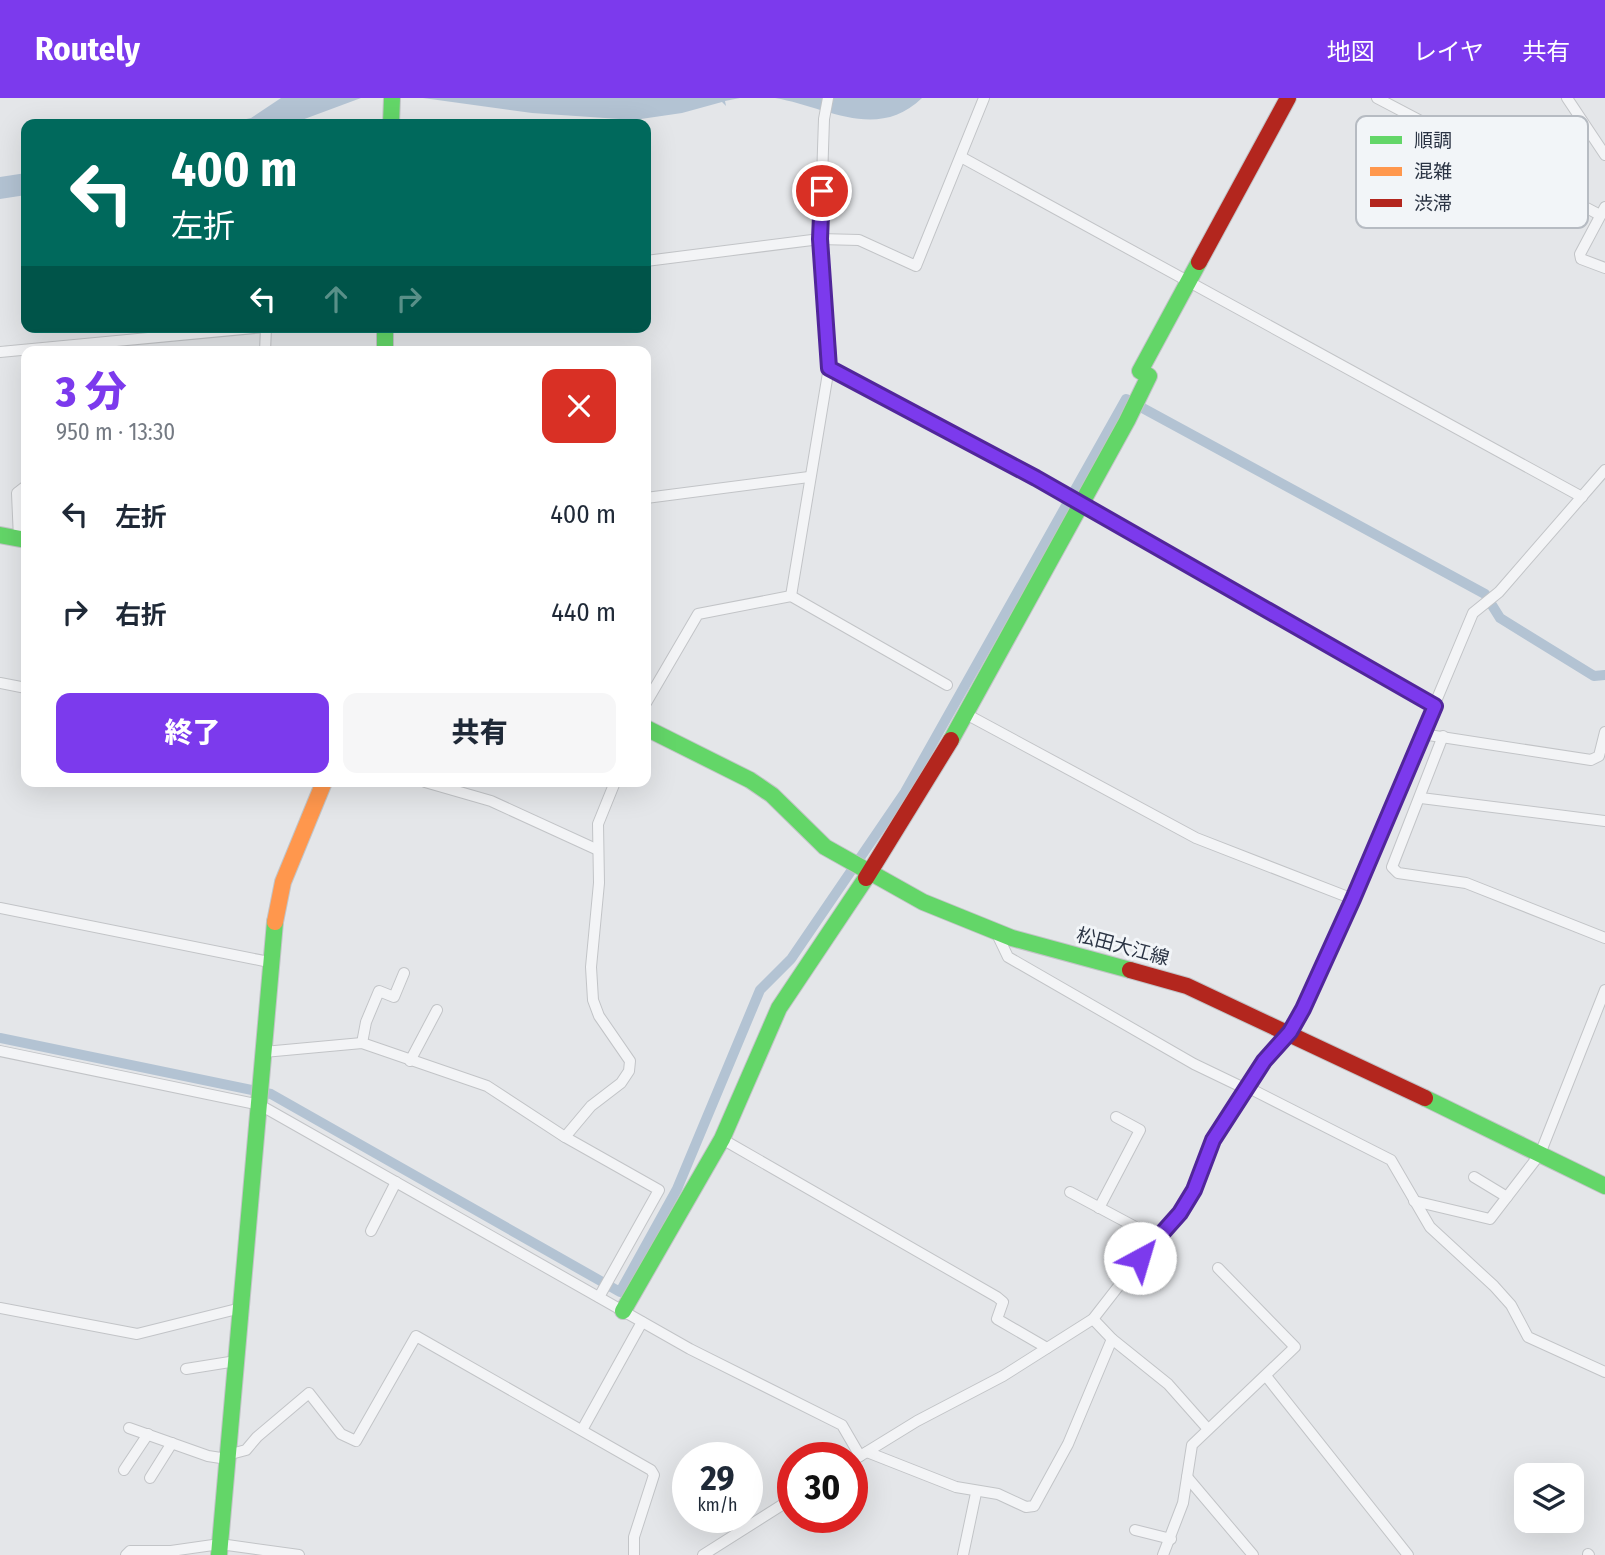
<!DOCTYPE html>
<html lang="ja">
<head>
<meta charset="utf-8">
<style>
  :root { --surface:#fff; --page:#f6f6f7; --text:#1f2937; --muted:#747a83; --accent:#7c3aed }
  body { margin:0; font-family:"Fira Sans Condensed","Noto Sans JP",sans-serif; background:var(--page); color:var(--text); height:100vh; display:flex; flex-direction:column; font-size:26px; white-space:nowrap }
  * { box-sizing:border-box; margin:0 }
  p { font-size:23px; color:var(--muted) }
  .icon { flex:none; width:38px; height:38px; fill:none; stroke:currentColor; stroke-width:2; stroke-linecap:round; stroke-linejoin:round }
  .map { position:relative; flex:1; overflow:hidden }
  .panel { position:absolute; left:21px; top:248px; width:630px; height:441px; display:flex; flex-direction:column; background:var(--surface); border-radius:14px; box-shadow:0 7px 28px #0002 }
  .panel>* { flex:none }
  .top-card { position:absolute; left:21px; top:21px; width:630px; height:214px; border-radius:14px; box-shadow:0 7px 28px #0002; background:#00695c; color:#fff; overflow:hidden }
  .fabs { position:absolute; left:1514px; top:1365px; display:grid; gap:14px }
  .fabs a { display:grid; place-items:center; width:70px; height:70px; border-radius:14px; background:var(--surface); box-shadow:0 7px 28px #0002; font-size:35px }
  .speed { position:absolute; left:672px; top:1344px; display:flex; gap:14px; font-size:35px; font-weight:700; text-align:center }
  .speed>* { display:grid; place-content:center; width:91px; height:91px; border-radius:50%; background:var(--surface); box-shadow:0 7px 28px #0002; line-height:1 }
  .speed small { font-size:18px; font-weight:400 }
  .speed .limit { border:10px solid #d22; background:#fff; color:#111 }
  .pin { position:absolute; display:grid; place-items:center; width:60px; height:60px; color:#fff; margin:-30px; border:4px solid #fff; border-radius:50%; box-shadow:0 2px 7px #0007 }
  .me { position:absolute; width:77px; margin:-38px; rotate:39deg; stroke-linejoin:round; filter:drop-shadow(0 0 5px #0008) }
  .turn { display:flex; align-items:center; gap:24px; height:147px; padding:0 35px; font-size:32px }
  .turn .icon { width:91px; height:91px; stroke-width:2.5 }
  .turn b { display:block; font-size:49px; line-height:60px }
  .lanes { display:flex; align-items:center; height:66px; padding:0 35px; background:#0003; justify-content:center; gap:35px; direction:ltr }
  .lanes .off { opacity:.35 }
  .round { display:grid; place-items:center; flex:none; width:74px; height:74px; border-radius:14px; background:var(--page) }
  .headline { display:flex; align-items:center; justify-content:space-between; height:119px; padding:0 35px }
  h1 { font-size:42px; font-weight:800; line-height:52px; color:var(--accent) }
  .button { display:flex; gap:14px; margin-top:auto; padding:14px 35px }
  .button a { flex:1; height:80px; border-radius:14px; background:var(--accent); color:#fff; font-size:28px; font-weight:800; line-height:80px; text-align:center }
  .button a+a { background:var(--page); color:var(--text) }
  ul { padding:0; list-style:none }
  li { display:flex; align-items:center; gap:21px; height:98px; padding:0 35px }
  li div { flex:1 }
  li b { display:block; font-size:26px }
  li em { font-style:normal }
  header { display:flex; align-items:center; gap:42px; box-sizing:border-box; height:98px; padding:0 35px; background:var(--accent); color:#fff }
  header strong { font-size:33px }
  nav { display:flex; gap:38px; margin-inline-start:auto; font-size:24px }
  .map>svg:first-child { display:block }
  .water { fill:#b3c3d3 }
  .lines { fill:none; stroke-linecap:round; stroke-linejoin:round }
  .canal { stroke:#b3c3d3; stroke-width:10 }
  .street-casing { stroke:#c2c4c7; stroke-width:12 }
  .fast-casing { stroke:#c2c4c7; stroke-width:18 }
  .slow-casing { stroke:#c2c4c7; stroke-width:18 }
  .jam-casing { stroke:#c2c4c7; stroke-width:18 }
  .street { stroke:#f3f4f6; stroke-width:10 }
  .fast { stroke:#63d668; stroke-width:16 }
  .slow { stroke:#ff974d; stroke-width:16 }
  .jam { stroke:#b3261e; stroke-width:16 }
  .route-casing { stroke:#51269a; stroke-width:18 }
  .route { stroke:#7c3aed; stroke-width:12 }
  .labels { text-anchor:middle; stroke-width:6; stroke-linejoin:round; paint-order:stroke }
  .street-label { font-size:19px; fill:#2a3343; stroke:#f2f5f8 }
  .key { fill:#f2f5f8; stroke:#b6bbc2; stroke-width:2 }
  .key-label { font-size:19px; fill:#2a3343 }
</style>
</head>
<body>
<header>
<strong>Routely</strong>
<nav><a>地図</a><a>レイヤ</a><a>共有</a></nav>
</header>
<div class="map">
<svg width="1605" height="1457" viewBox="0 0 1605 1457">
  <rect width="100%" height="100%" fill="#e4e6e9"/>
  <g class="water">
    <polygon points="281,0 361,0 291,26 236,26 237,23 251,20"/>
    <polygon points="423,0 740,0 725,3 726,8 722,4 682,15 634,22 532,15"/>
    <path d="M775,0H922C877,44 824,8 775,0Z"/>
    <polygon points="26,75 26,97 0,101 0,79"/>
  </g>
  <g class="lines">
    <polyline class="canal" points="0,940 271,996 620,1194 677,1091 760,892 791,861 905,694 1126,301 1485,496 1500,520 1594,578 1605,577"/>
    <defs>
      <g id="street">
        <polyline points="1377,0 1600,117"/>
        <polyline points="1567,0 1605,57"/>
        <polyline points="961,59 1582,399"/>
        <polyline points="1605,109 1580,156 1581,161 1605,170"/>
        <polyline points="646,163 820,141 859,142 916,168 984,0"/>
        <polyline points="0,254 265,229"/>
        <polyline points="265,254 266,229"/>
        <polyline points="829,270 1036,380 1435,608"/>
        <polyline points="646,400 809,379"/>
        <polyline points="19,441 17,395 26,388"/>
        <polyline points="791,498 831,257 820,141 824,21 828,0"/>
        <polyline points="0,585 26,590"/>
        <polyline points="646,605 698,516 791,498 947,587"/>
        <polyline points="966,616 1196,740 1353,801"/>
        <polyline points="1422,636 1591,662 1599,658 1605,634"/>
        <polyline points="1443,638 1392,769 1398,775 1466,785 1605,840"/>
        <polyline points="425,684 491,703 598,752"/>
        <polyline points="1421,700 1605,723"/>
        <polyline points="0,810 269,864"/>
        <polyline points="996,834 1008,859 1194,966 1246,991"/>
        <polyline points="362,945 366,924 379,893 394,899 404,875"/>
        <polyline points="0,953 260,1007 690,1251 842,1327 860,1358"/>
        <polyline points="264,954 362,945 487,988 565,1039 659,1092 599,1199"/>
        <polyline points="410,963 437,912"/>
        <polyline points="1247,989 1391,1062 1430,1129 1494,1188 1511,1207 1528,1239 1605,1274"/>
        <polyline points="565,1039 591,1008 621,985 629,973 630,963 599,918 593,902 591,869 599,785 598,726 615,684"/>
        <polyline points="722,1041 997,1199 1003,1204 997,1221 1047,1250"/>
        <polyline points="1474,1079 1507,1099"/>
        <polyline points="1070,1094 1156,1140"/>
        <polyline points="1414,1103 1490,1121 1540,1056 1605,892"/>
        <polyline points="1099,1110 1140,1032 1116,1019"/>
        <polyline points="371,1133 396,1084"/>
        <polyline points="0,1210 137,1236 241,1210"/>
        <polyline points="1093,1221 1112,1241 1168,1286 1207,1330"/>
        <polyline points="186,1271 236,1263"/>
        <polyline points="1266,1278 1408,1457"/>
        <polyline points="129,1330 208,1358 227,1361"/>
        <polyline points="582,1332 642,1224"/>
        <polyline points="867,1354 956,1389 998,1396 1026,1409 1034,1408 1068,1346 1112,1241"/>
        <polyline points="227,1357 246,1352 257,1339 309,1295 341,1336 356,1343 416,1238 651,1372 654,1377 634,1439 634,1457"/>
        <polyline points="852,1363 917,1323 1003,1278 1093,1221 1156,1140 1180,1115 1194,1092 1213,1042 1263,963 1290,934 1303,911 1353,801 1473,515 1499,494 1605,372"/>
        <polyline points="124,1372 148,1336"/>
        <polyline points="1187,1379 1253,1457"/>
        <polyline points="150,1380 172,1345"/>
        <polyline points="1135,1432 1171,1441"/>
        <polyline points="1588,1456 1589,1457"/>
        <polyline points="126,1457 130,1453 171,1453 220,1446 299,1457"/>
        <polyline points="703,1457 793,1400"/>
        <polyline points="963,1457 976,1395"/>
        <polyline points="1163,1457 1183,1405 1192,1347 1295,1249 1218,1170"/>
      </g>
      <g id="fast">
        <polyline points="391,26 392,0"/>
        <polyline points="385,229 385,254"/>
        <polyline points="0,437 26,442"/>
        <polyline points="646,630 750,682 772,697 825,749 923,804 1012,840 1130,872"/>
        <polyline points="951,642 1127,323 1149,278 1140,273 1199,164"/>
        <polyline points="1425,1000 1605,1088"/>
        <polyline points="623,1213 722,1041 779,910 866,780"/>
        <polyline points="219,1457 275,824"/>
      </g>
      <polyline id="slow" points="275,824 283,784 324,684"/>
      <g id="jam">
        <polyline points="1199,164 1288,0"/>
        <polyline points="866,780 951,642"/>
        <polyline points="1130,872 1187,888 1425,1000"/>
      </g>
    </defs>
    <use href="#street" class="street-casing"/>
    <use href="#fast" class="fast-casing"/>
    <use href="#slow" class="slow-casing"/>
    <use href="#jam" class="jam-casing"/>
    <use href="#street" class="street"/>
    <use href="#fast" class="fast"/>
    <use href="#slow" class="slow"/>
    <use href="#jam" class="jam"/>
  </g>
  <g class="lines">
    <defs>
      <polyline id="route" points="822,93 820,141 829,270 1036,380 1435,608 1353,801 1303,911 1290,934 1264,963 1213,1042 1194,1092 1180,1115 1140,1160"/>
    </defs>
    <use href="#route" class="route-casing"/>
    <use href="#route" class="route"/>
  </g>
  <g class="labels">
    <g class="street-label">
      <text transform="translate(1123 848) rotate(15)" y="7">松田大江線</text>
    </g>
  </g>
  <rect x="1356" y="18" width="232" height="112" rx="10" class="key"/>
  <rect x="1370" y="38" width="32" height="8" fill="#63d668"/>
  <rect x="1370" y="69" width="32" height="9" fill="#ff974d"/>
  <rect x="1370" y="101" width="32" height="8" fill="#b3261e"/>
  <g class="key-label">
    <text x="1414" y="49">順調</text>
    <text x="1414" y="80">混雑</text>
    <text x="1414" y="112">渋滞</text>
  </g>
</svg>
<div class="fabs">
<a><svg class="icon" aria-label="layers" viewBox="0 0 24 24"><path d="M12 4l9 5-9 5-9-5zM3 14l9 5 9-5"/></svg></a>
</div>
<div class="speed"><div>29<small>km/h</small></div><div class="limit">30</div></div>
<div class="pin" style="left:822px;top:93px;background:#d93025"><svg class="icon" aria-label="arrive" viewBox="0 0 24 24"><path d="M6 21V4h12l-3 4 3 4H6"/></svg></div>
<svg class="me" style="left:1140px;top:1160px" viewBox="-20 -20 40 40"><circle r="19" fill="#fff"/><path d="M0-13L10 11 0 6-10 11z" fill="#7c3aed"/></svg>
<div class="top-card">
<div class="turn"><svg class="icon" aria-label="left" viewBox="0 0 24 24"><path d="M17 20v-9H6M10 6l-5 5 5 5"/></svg><div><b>400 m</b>左折</div></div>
<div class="lanes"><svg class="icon" aria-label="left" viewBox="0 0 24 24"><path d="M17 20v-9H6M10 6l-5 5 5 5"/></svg><svg class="icon off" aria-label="ahead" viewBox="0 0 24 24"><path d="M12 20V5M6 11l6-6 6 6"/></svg><svg class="icon off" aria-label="right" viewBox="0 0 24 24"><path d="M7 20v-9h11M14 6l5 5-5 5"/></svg></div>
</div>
<section class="panel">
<div class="headline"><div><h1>3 分</h1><p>950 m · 13:30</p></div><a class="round" style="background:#d93025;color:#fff"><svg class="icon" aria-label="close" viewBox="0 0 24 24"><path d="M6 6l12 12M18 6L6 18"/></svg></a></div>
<ul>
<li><svg class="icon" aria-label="left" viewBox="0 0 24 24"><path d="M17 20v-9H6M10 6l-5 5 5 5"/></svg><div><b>左折</b></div><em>400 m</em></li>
<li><svg class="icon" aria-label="right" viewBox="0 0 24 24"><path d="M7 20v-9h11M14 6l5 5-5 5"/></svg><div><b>右折</b></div><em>440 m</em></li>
</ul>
<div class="button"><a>終了</a><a>共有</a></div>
</section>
</div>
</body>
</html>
